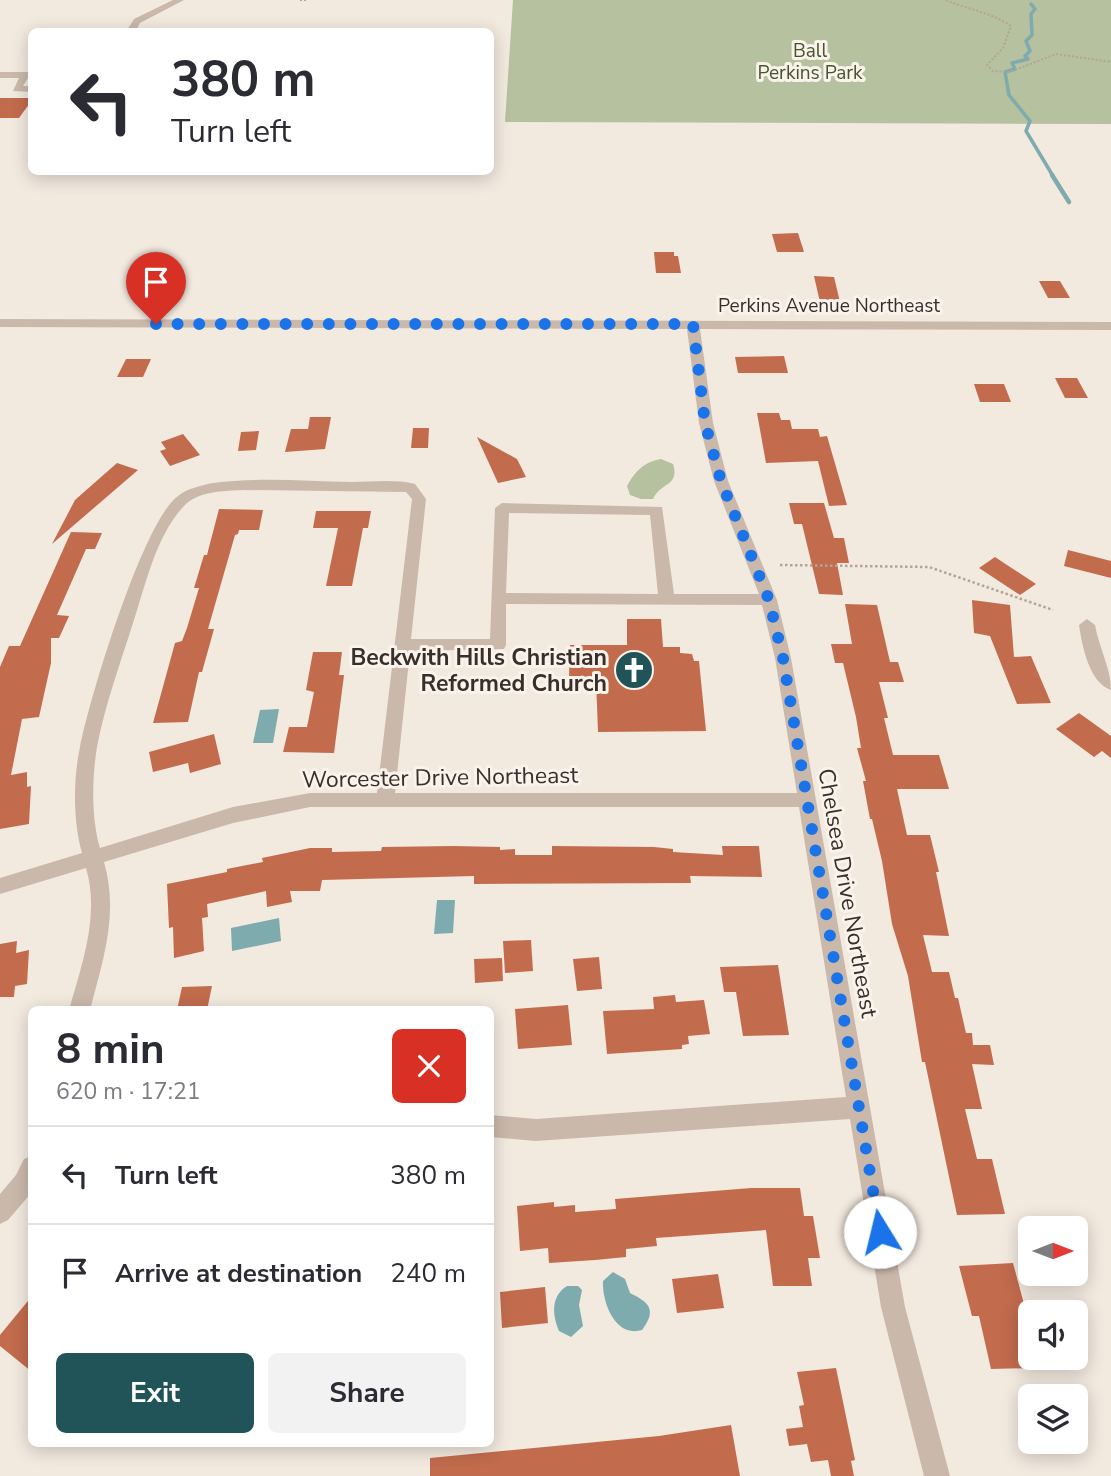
<!DOCTYPE html>
<html lang="en">
<head>
<meta charset="utf-8">
<style>
  :root { --surface:#fff; --page:#f2f2f3; --text:#2b2b33; --muted:#7c7c81; --line:#e1e1e2; --accent:#205458 }
  body { margin:0; font-family:"Nunito Sans",sans-serif; background:var(--page); color:var(--text); height:100vh; display:flex; flex-direction:column; font-size:26px; white-space:nowrap }
  * { box-sizing:border-box; margin:0 }
  p { font-size:23px; color:var(--muted) }
  .icon { flex:none; width:38px; height:38px; fill:none; stroke:currentColor; stroke-width:2; stroke-linecap:round; stroke-linejoin:round }
  .map { position:relative; flex:1; overflow:hidden }
  .sheet { position:absolute; left:28px; top:1006px; width:466px; height:441px; display:flex; flex-direction:column; background:var(--surface); border-radius:10px; box-shadow:0 4px 18px #0003 }
  .sheet>* { flex:none }
  .top-card { position:absolute; left:28px; top:28px; width:466px; height:147px; border-radius:10px; box-shadow:0 4px 18px #0003; background:#fff; color:var(--text); overflow:hidden }
  .needle { width:46px; rotate:90deg }
  .controls { position:absolute; left:1018px; top:1216px; display:grid; gap:14px }
  .controls a { display:grid; place-items:center; width:70px; height:70px; border-radius:10px; background:var(--surface); box-shadow:0 4px 18px #0003; font-size:35px }
  .pin { position:absolute; display:grid; place-items:center; width:60px; height:60px; color:#fff; margin:-72px -30px; border-radius:50% 50% 50% 0; rotate:-45deg; box-shadow:0 0 7px #0007 }
  .pin .icon { rotate:45deg }
  .me { position:absolute; width:77px; margin:-38px; rotate:351deg; stroke-linejoin:round; filter:drop-shadow(0 0 5px #0008) }
  .turn { display:flex; align-items:center; gap:24px; height:147px; padding:0 28px; font-size:32px }
  .turn .icon { width:91px; height:91px; stroke-width:2.5 }
  .turn b { display:block; font-size:49px; line-height:60px }
  .round { display:grid; place-items:center; flex:none; width:74px; height:74px; border-radius:10px; background:var(--page) }
  .headline { display:flex; align-items:center; justify-content:space-between; height:119px; padding:0 28px }
  h1 { font-size:42px; font-weight:700; line-height:52px }
  .cta { display:flex; gap:14px; margin-top:auto; padding:14px 28px }
  .cta a { flex:1; height:80px; border-radius:10px; background:var(--accent); color:#fff; font-size:28px; font-weight:700; line-height:80px; text-align:center }
  .cta a+a { background:var(--page); color:var(--text) }
  ul { padding:0; list-style:none }
  li { display:flex; align-items:center; gap:21px; height:98px; padding:0 28px; border-top:2px solid var(--line) }
  li div { flex:1 }
  li b { display:block; font-size:26px }
  li em { font-style:normal }
  .map>svg:first-child { display:block }
  .green { fill:#b5c19f }
  .water { fill:#7eabae }
  .lines { fill:none; stroke-linecap:round; stroke-linejoin:round }
  .stream-far1 { stroke:#7eabae; stroke-width:3.5 }
  .stream { stroke:#7eabae; stroke-width:4.5 }
  .building { fill:#c26b4d }
  .path-far1 { stroke:#b6a395; stroke-width:2; stroke-dasharray:2 2; stroke-linecap:butt }
  .path { stroke:#b6a395; stroke-width:2.5; stroke-dasharray:2.5 2.5; stroke-linecap:butt }
  .minor { fill:#cab9ab; fill-rule:evenodd }
  .route { stroke:#1a73e8; stroke-width:12; stroke-dasharray:0 21.6 }
  .labels { text-anchor:middle; stroke-width:6; stroke-linejoin:round; paint-order:stroke }
  .far-park-label { font-size:19px; fill:#46552e; stroke:#faf3eb }
  .far-street-label { font-size:19px; fill:#382e2a; stroke:#faf3eb }
  .poi-label { font-size:23px; font-weight:bold; fill:#382e2a; stroke:#faf3eb; text-anchor:end }
  .street-label { font-size:23px; fill:#382e2a; stroke:#faf3eb }
</style>
</head>
<body>
<div class="map">
<svg width="1111" height="1476" viewBox="0 0 1111 1476">
  <rect width="100%" height="100%" fill="#f2e9df"/>
  <g class="green">
    <polygon points="513,0 1111,0 1111,124 505,122"/>
    <path d="M661,459L673,464C680,486 661,482 653,499H641L630,495L627,486C635,472 643,462 661,459Z"/>
  </g>
  <g class="water">
    <polygon points="279,709 273,743 253,743 260,710"/>
    <polygon points="437,900 455,900 453,933 434,934"/>
    <polygon points="279,918 281,941 232,951 231,928"/>
    <path d="M613,1272L625,1279L630,1293C648,1302 658,1309 642,1330C615,1338 602,1302 603,1281Z"/>
    <path d="M567,1286H578L582,1290L579,1305L583,1326L571,1337L559,1331C552,1314 551,1296 567,1286Z"/>
  </g>
  <g class="lines">
    <polyline class="stream-far1" points="1031,4 1035,9 1031,14 1032,35 1026,41 1030,51 1025,56 1028,59 1012,63 1015,69 1005,72 1009,95 1030,121 1026,131 1053,176"/>
    <polyline class="stream" points="1052,175 1069,202"/>
  </g>
  <g class="building">
    <polygon points="0,98 32,98 32,100 19,118 0,118"/>
    <polygon points="798,233 804,252 777,252 772,234"/>
    <polygon points="654,252 674,252 674,256 678,256 681,273 656,273"/>
    <polygon points="814,276 834,277 840,302 820,302"/>
    <polygon points="1039,281 1060,281 1070,298 1048,298"/>
    <polygon points="784,356 788,373 738,373 735,357"/>
    <polygon points="126,359 151,359 143,377 117,377"/>
    <polygon points="1055,378 1077,378 1088,398 1065,398"/>
    <polygon points="974,384 1004,384 1011,402 980,402"/>
    <polygon points="757,413 779,413 781,420 790,420 792,429 818,429 820,437 827,436 847,505 829,506 818,461 766,463"/>
    <polygon points="310,417 331,417 325,449 285,452 291,429 308,429"/>
    <polygon points="413,428 429,428 428,448 411,448"/>
    <polygon points="259,431 256,450 238,451 241,432"/>
    <polygon points="183,434 200,455 170,466 160,451 166,449 161,442"/>
    <polygon points="477,437 517,459 526,477 498,483"/>
    <polygon points="117,463 138,470 52,544 75,500"/>
    <polygon points="789,503 824,503 834,538 844,538 849,563 837,563 843,595 819,594 802,524 794,524"/>
    <polygon points="219,509 263,510 259,530 239,530 238,534 235,535 208,629 214,629 202,672 199,672 188,722 153,723 175,643 182,641 187,628 199,588 194,588 204,555 207,555"/>
    <polygon points="316,511 371,511 368,528 363,528 352,586 326,586 338,528 313,528"/>
    <polygon points="71,532 102,533 95,549 86,549 57,615 69,616 59,638 51,638 51,663 39,717 22,719 11,775 27,772 27,787 31,786 29,824 0,829 0,667 9,646 20,646"/>
    <polygon points="1068,550 1111,561 1111,578 1064,566"/>
    <polygon points="995,557 1036,584 1020,595 979,568"/>
    <polygon points="972,600 1010,605 1014,657 1031,656 1051,703 1017,704 990,636 974,633"/>
    <polygon points="845,604 877,605 890,662 898,662 904,682 879,682 888,718 884,718 893,755 939,755 949,789 897,789 907,835 930,835 939,872 936,872 949,936 923,935 932,972 949,972 955,998 958,998 966,1033 972,1033 973,1045 990,1045 994,1065 972,1064 982,1109 965,1109 977,1159 992,1159 1005,1214 957,1215 925,1062 922,1062 908,976 892,924 882,861 872,819 870,819 863,781 866,781 857,748 861,748 856,717 843,663 835,663 831,644 852,644"/>
    <polygon points="627,619 661,619 663,647 680,647 680,653 692,654 694,661 699,661 706,731 598,732 596,679 569,678 570,645 627,645"/>
    <polygon points="313,652 342,652 339,675 344,675 334,753 283,752 289,727 307,727 314,692 306,690"/>
    <polygon points="1079,713 1111,736 1111,758 1102,751 1094,757 1056,729"/>
    <polygon points="214,734 221,764 190,773 188,763 153,772 149,752"/>
    <polygon points="454,846 500,847 500,850 515,849 515,855 552,855 552,846 654,847 673,849 673,852 723,855 722,846 759,846 762,877 690,876 691,883 474,884 474,876 322,880 320,891 290,891 292,902 267,907 266,891 207,904 208,917 202,918 204,951 174,958 173,927 169,928 167,884 227,872 227,869 263,862 262,858 310,848 332,848 332,852 381,851 382,847"/>
    <polygon points="531,940 533,971 505,973 503,941"/>
    <polygon points="17,941 16,953 29,950 27,984 15,986 14,997 0,997 0,944"/>
    <polygon points="599,957 602,989 577,991 573,959"/>
    <polygon points="502,958 503,981 475,983 474,959"/>
    <polygon points="778,965 789,1035 743,1036 736,992 724,992 720,967"/>
    <polygon points="212,986 207,1010 177,1010 182,987"/>
    <polygon points="675,995 676,1002 704,1000 710,1034 688,1036 689,1044 682,1045 682,1049 607,1054 603,1011 654,1009 653,997"/>
    <polygon points="568,1005 572,1045 518,1049 515,1009"/>
    <polygon points="751,1188 800,1188 804,1216 813,1216 820,1258 808,1258 812,1286 773,1286 766,1230 656,1238 657,1246 626,1249 626,1257 595,1260 549,1263 548,1248 520,1251 517,1206 554,1202 554,1207 575,1205 575,1212 616,1209 615,1199"/>
    <polygon points="1013,1263 1031,1330 1031,1368 991,1369 979,1316 972,1316 959,1266"/>
    <polygon points="718,1274 724,1308 677,1313 672,1279"/>
    <polygon points="545,1287 548,1323 502,1328 500,1292"/>
    <polygon points="32,1296 32,1372 0,1346 0,1335"/>
    <polygon points="836,1368 855,1460 851,1461 854,1476 831,1476 828,1460 811,1462 807,1444 789,1446 786,1429 803,1427 799,1406 804,1405 797,1372"/>
    <polygon points="731,1425 740,1476 430,1476 430,1458 659,1436"/>
  </g>
  <g class="lines">
    <g class="path-far1">
      <polyline points="300,0 308,0"/>
      <path d="M946,0C968,10 991,12 1011,26L1003,48L987,65L993,71L1010,72L1056,54L1111,62"/>
    </g>
    <polyline class="path" points="780,565 929,567 1053,610"/>
    <g class="minor">
      <polygon points="173,0 184,0 140,23 135,32 126,32 134,19"/>
      <polygon points="0,72 32,72 32,78 28,78 23,86 32,86 32,92 13,91 19,78 0,78"/>
      <path d="M0,319L1111,322V330L700,329L713,423L728,481L777,600L791,658L905,1307L950,1476H924L881,1307L850,1119L536,1141L490,1137V1115L536,1119L846,1097L799,807H310L233,823L104,862C119,914 103,960 90,1010H69C82,964 100,915 86,868L0,894V878L82,853C73,821 73,780 80,747C89,700 143,521 178,496C186,489 202,485 213,483C258,477 305,481 351,482C371,482 396,479 415,484L426,499L411,639H490L495,508L502,503L662,507L674,594H759L714,481L699,423L687,329L0,327ZM244,490L406,492L412,499L377,793H310L233,807L100,848C91,818 92,777 97,747C105,705 120,664 133,623C145,587 156,535 184,506C198,491 224,491 244,490ZM509,513L650,515L658,594L506,593ZM506,604L762,605L775,658L797,793H395L410,651L504,649L506,645Z"/>
      <path d="M1087,619L1095,625C1099,648 1111,668 1111,690C1089,683 1082,645 1079,625Z"/>
      <polygon points="32,1156 32,1192 8,1220 0,1224 0,1194 16,1175 24,1159"/>
    </g>
  </g>
  <g class="lines">
    <polyline class="route" points="156,324 693,324 705,423 721,481 769,600 783,658 880,1232"/>
  </g>
  <defs>
    <symbol id="church-disc" viewBox="-11 -11 22 22"><circle r="9.5" fill="#205458" stroke="#faf3eb"/><path d="M-1.2-6h2.4v3.5h3.3v2.4h-3.3V6h-2.4V-.1h-3.3v-2.4h3.3Z" fill="#fff"/></symbol>
  </defs>
  <g fill-rule="evenodd">
    <use href="#church-disc" x="612" y="648" width="44" height="44"/>
  </g>
  <g class="labels">
    <g class="far-park-label">
      <text x="810" y="57">Ball<tspan x="810" dy="22">Perkins Park</tspan></text>
    </g>
    <g class="far-street-label">
      <text x="829" y="312">Perkins Avenue Northeast</text>
    </g>
    <g class="poi-label">
      <text x="607" y="665">Beckwith Hills Christian<tspan x="607" dy="26">Reformed Church</tspan></text>
    </g>
    <g class="street-label">
      <text transform="translate(440 777) rotate(-1)" y="8">Worcester Drive Northeast</text>
      <text transform="translate(848 893) rotate(80)" y="8">Chelsea Drive Northeast</text>
    </g>
  </g>
</svg>
<div class="controls">
<a><svg class="needle" viewBox="-14 -14 28 28"><path d="M0-13l5 13h-10z" fill="#e53935"/><path d="M0 13l5-13h-10z" fill="#7c7c81"/></svg></a>
<a><svg class="icon" aria-label="sound" viewBox="0 0 24 24"><path d="M4 9h4l5-4v14l-5-4H4zM17 9q2 3 0 6"/></svg></a>
<a><svg class="icon" aria-label="layers" viewBox="0 0 24 24"><path d="M12 4l9 5-9 5-9-5zM3 14l9 5 9-5"/></svg></a>
</div>
<div class="pin" style="left:156px;top:324px;background:#d93025"><svg class="icon" aria-label="arrive" viewBox="0 0 24 24"><path d="M6 21V4h12l-3 4 3 4H6"/></svg></div>
<svg class="me" style="left:880px;top:1232px" viewBox="-20 -20 40 40"><circle r="19" fill="#fff"/><path d="M0-13L10 11 0 6-10 11z" fill="#1a73e8"/></svg>
<div class="top-card">
<div class="turn"><svg class="icon" aria-label="left" viewBox="0 0 24 24"><path d="M17 20v-9H6M10 6l-5 5 5 5"/></svg><div><b>380 m</b>Turn left</div></div>
</div>
<section class="sheet">
<div class="headline"><div><h1>8 min</h1><p>620 m · 17:21</p></div><a class="round" style="background:#d93025;color:#fff"><svg class="icon" aria-label="close" viewBox="0 0 24 24"><path d="M6 6l12 12M18 6L6 18"/></svg></a></div>
<ul>
<li><svg class="icon" aria-label="left" viewBox="0 0 24 24"><path d="M17 20v-9H6M10 6l-5 5 5 5"/></svg><div><b>Turn left</b></div><em>380 m</em></li>
<li><svg class="icon" aria-label="arrive" viewBox="0 0 24 24"><path d="M6 21V4h12l-3 4 3 4H6"/></svg><div><b>Arrive at destination</b></div><em>240 m</em></li>
</ul>
<div class="cta"><a>Exit</a><a>Share</a></div>
</section>
</div>
</body>
</html>
